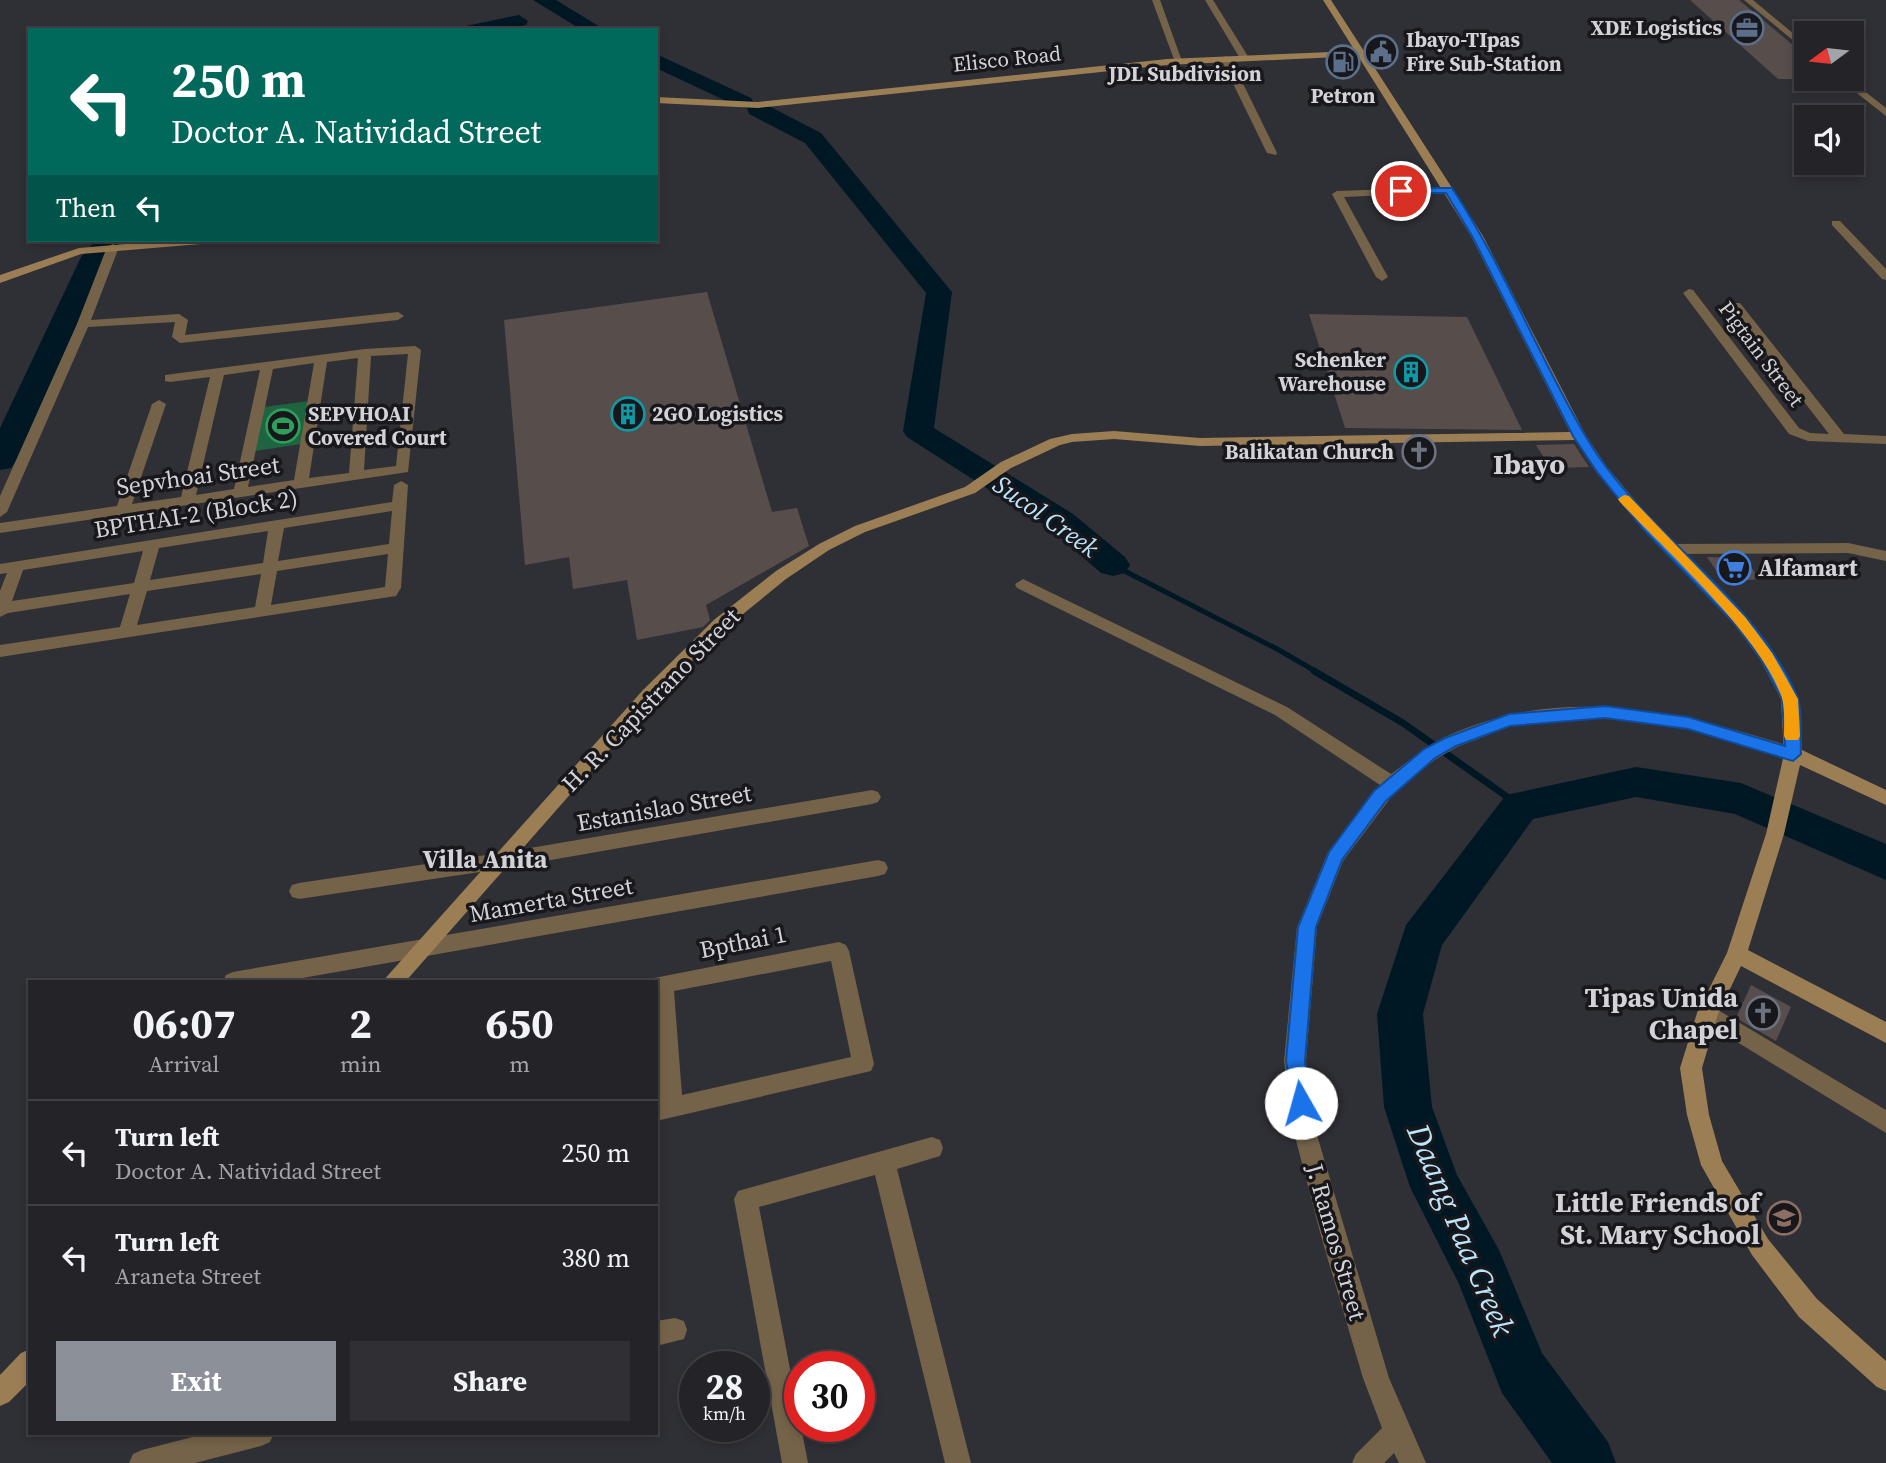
<!DOCTYPE html>
<html lang="en">
<head>
<meta charset="utf-8">
<style>
  :root { --surface:#232328; --page:#2f2f34; --text:#f1f3f6; --muted:#a3a4a8; --line:#404045; --accent:#8c9099 }
  body { margin:0; font-family:"Source Serif 4",serif; background:var(--page); color:var(--text); height:100vh; display:flex; flex-direction:column; font-size:26px; white-space:nowrap }
  * { box-sizing:border-box; margin:0 }
  p { font-size:23px; color:var(--muted) }
  .icon { flex:none; width:38px; height:38px; fill:none; stroke:currentColor; stroke-width:2; stroke-linecap:round; stroke-linejoin:round }
  .map { position:relative; flex:1; overflow:hidden }
  .drawer { position:absolute; left:28px; top:980px; width:630px; height:455px; display:flex; flex-direction:column; background:var(--surface); border-radius:0px; box-shadow:0 4px 10px #0003,0 0 0 2px var(--line) }
  .drawer>* { flex:none }
  .hud { position:absolute; left:28px; top:28px; width:630px; height:214px; border-radius:0px; box-shadow:0 4px 10px #0003,0 0 0 2px var(--line); background:#00695c; color:#fff; overflow:hidden }
  .needle { width:46px; rotate:255deg }
  .controls { position:absolute; left:1794px; top:21px; display:grid; gap:14px }
  .controls a { display:grid; place-items:center; width:70px; height:70px; border-radius:0px; background:var(--surface); box-shadow:0 4px 10px #0003,0 0 0 2px var(--line); font-size:35px }
  .speed { position:absolute; left:679px; top:1351px; display:flex; gap:14px; font-size:35px; font-weight:700; text-align:center }
  .speed>* { display:grid; place-content:center; width:91px; height:91px; border-radius:50%; background:var(--surface); box-shadow:0 4px 10px #0003,0 0 0 2px var(--line); line-height:1 }
  .speed small { font-size:18px; font-weight:400 }
  .speed .limit { border:10px solid #d22; background:#fff; color:#111 }
  .pin { position:absolute; display:grid; place-items:center; width:60px; height:60px; color:#fff; margin:-30px; border:4px solid #fff; border-radius:50%; box-shadow:0 2px 7px #0007 }
  .me { position:absolute; width:77px; margin:-38px; rotate:353deg; stroke-linejoin:round; filter:drop-shadow(0 0 5px #0008) }
  .turn { display:flex; align-items:center; gap:24px; height:147px; padding:0 28px; font-size:32px }
  .turn .icon { width:91px; height:91px; stroke-width:2.5 }
  .turn b { display:block; font-size:49px; line-height:60px }
  .then { display:flex; align-items:center; height:66px; padding:0 28px; background:#0003; gap:14px; font-size:26px }
  .eta { display:flex; justify-content:space-evenly; align-items:center; height:119px; text-align:center }
  .eta b { font-size:42px; font-weight:700; line-height:49px }
  .button { display:flex; gap:14px; margin-top:auto; padding:14px 28px }
  .button a { flex:1; height:80px; border-radius:0px; background:var(--accent); color:#fff; font-size:28px; font-weight:700; line-height:80px; text-align:center }
  .button a+a { background:var(--page); color:var(--text) }
  ul { padding:0; list-style:none }
  li { display:flex; align-items:center; gap:21px; height:105px; padding:0 28px; border-top:2px solid var(--line) }
  li div { flex:1 }
  li b { display:block; font-size:26px }
  li em { font-style:normal }
  .map>svg:first-child { display:block }
  .green { fill:#1e6441 }
  .lines { fill:none; stroke-linecap:round; stroke-linejoin:round }
  .stream-far1 { stroke:#001824; stroke-width:5 }
  .stream { stroke:#001824; stroke-width:7 }
  .river { fill:#001824; fill-rule:evenodd }
  .building { fill:#574e4c }
  .street { fill:#756349; fill-rule:evenodd }
  .secondary { fill:#9b7e54; fill-rule:evenodd }
  .route { fill:#1a73e8; stroke:#114b97; stroke-width:2 }
  .slow { fill:#f59e0b }
  .labels { text-anchor:middle; stroke-width:7; stroke-linejoin:round; paint-order:stroke }
  .far-poi-label { font-size:21px; font-weight:bold; fill:#d3d3d7; stroke:#18171b; text-anchor:end }
  .far-street-label { font-size:21px; fill:#d3d3d7; stroke:#18171b }
  .far-neighbourhood-label { font-size:21px; font-weight:bold; fill:#d3d3d7; stroke:#18171b }
  .street-label { font-size:24px; fill:#d3d3d7; stroke:#18171b }
  .poi-label { font-size:24px; font-weight:bold; fill:#d3d3d7; stroke:#18171b; text-anchor:start }
  .water-label { font-size:26px; font-style:italic; fill:#bce4fa; stroke:#18171b }
  .neighbourhood-label { font-size:26px; font-weight:bold; fill:#d3d3d7; stroke:#18171b }
  .quarter-label { font-size:28px; font-weight:bold; fill:#d3d3d7; stroke:#18171b }
  .near-poi-label { font-size:28px; font-weight:bold; fill:#d3d3d7; stroke:#18171b; text-anchor:end }
  .near-water-label { font-size:32px; font-style:italic; fill:#bce4fa; stroke:#18171b }
</style>
</head>
<body>
<div class="map">
<svg width="1886" height="1463" viewBox="0 0 1886 1463">
  <rect width="100%" height="100%" fill="#2f2f36"/>
  <polygon class="green" points="309,401 302,444 255,451 264,407"/>
  <g class="lines">
    <polyline class="stream-far1" points="1113,565 1277,649 1317,672"/>
    <polyline class="stream" points="1314,671 1403,723 1520,806"/>
    <g class="river">
      <polygon points="533,0 556,0 605,30 582,30"/>
      <polygon points="519,15 528,21 526,25 503,30 464,30 466,26"/>
      <polygon points="656,54 751,98 754,103 765,104 821,133 952,292 934,428 1073,514 1125,557 1130,565 1125,573 1113,576 1101,573 1049,528 907,437 903,431 926,293 805,143 749,114 747,108 737,106 656,68"/>
      <polygon points="96,240 121,240 106,259 16,461 11,468 0,470 0,428 81,257"/>
      <polygon points="1636,767 1741,783 1886,844 1886,880 1735,814 1636,797 1533,819 1442,945 1423,1014 1432,1107 1457,1175 1499,1250 1542,1353 1608,1442 1616,1463 1552,1463 1502,1393 1459,1284 1410,1187 1384,1107 1377,1014 1406,925 1506,795"/>
    </g>
  </g>
  <g class="building">
    <polygon points="1690,0 1739,0 1806,56 1806,79 1778,79"/>
    <polygon points="707,292 772,512 797,508 809,546 706,605 710,620 703,627 637,640 627,580 573,589 569,557 525,565 504,320"/>
    <polygon points="1309,314 1467,317 1522,430 1345,428"/>
    <polygon points="1574,444 1589,467 1551,468 1536,445"/>
    <polygon points="1707,557 1744,558 1760,579 1724,582"/>
    <polygon points="1751,985 1791,1007 1776,1041 1736,1018"/>
  </g>
  <g class="lines">
    <g class="street">
      <polygon points="1152,0 1160,0 1183,64 1175,62"/>
      <polygon points="1205,0 1213,0 1249,58 1247,60 1241,60"/>
      <polygon points="1744,0 1753,0 1806,44 1806,51"/>
      <polygon points="1226,56 1231,59 1277,153 1276,155 1267,153 1221,59"/>
      <polygon points="1839,79 1849,79 1886,108 1886,116"/>
      <polygon points="1449,187 1453,188 1453,192 1344,197 1388,277 1382,281 1376,277 1332,194 1337,191"/>
      <polygon points="1832,221 1840,221 1886,269 1886,280 1882,279 1832,225"/>
      <polygon points="113,244 119,247 91,320 179,314 188,320 185,335 398,312 404,316 398,320 180,343 172,337 175,322 88,327 7,512 0,517 0,496 77,324 107,247"/>
      <polygon points="1689,289 1693,290 1799,428 1810,433 1829,434 1732,309 1732,303 1740,303 1844,434 1886,436 1886,444 1808,441 1789,434 1683,293"/>
      <path d="M415,346L421,350L408,472L0,533V523L117,506L152,404L159,400L166,404L132,504L181,497L210,377L170,382L165,381V375L365,349ZM408,354L396,466L364,470L371,356ZM358,358L349,473L309,478L327,362ZM314,363L294,480L248,487L273,369ZM260,370L234,489L196,495L224,375Z"/>
      <path d="M401,481L408,485L401,588L396,596L0,657V645L120,627L130,594L8,613L0,617V591L7,573L0,574V564L392,502L394,485ZM392,511L389,544L278,561L284,528ZM268,531L263,563L150,580L159,548ZM143,551L134,583L12,601L23,570ZM388,554L385,587L271,605L277,571ZM261,574L255,607L137,625L147,591Z"/>
      <polygon points="1848,543 1886,551 1886,561 1848,553 1669,554 1661,549 1669,544"/>
      <path d="M1023,579L1287,707L1391,774C1409,761 1425,747 1445,737C1563,682 1681,712 1799,749L1802,754L1799,759L1793,761L1688,729L1605,718L1511,726L1457,747L1436,759L1398,788L1343,861L1317,927L1306,1061L1314,1125L1389,1378L1426,1463H1399L1394,1453L1384,1463H1352L1356,1454L1382,1428L1363,1378L1321,1236L1292,1125L1284,1061L1297,927L1328,852L1380,785L1275,715L1017,588L1015,584Z"/>
      <polygon points="872,790 878,792 881,797 878,802 872,804 500,869 299,899 292,897 289,891 292,885 299,883 500,853"/>
      <polygon points="878,860 885,862 888,868 885,874 878,876 280,982 223,981 226,975 233,972"/>
      <path d="M839,942L846,945L849,951L874,1064L871,1071L656,1121V1100L660,1099L656,982H647L649,979ZM831,961L851,1057L682,1095L674,991Z"/>
      <polygon points="1708,1004 1886,1110 1886,1133 1701,1020 1697,1013 1701,1006"/>
      <polygon points="932,1137 940,1140 943,1148 940,1156 897,1169 971,1463 945,1463 875,1175 759,1207 808,1463 782,1463 734,1199 738,1191"/>
      <polygon points="675,1318 684,1321 687,1330 684,1339 656,1346 656,1321"/>
      <polygon points="208,1433 274,1433 270,1442 261,1446 195,1463 129,1463 133,1454 142,1450"/>
    </g>
    <g class="secondary">
      <polygon points="1323,0 1331,0 1483,236 1586,436 1607,467 1653,522 1746,616 1773,652 1799,699 1802,750 1886,790 1886,805 1800,765 1784,834 1748,950 1886,1022 1886,1043 1741,966 1718,1014 1702,1068 1709,1115 1722,1161 1768,1239 1817,1299 1886,1361 1886,1391 1877,1387 1799,1317 1752,1255 1701,1165 1687,1115 1680,1068 1697,1013 1727,953 1766,834 1784,754 1781,699 1760,659 1734,624 1643,528 1597,473 1575,440 1200,446 1114,439 1072,442 1060,445 1011,468 975,493 865,532 829,550 786,579 727,627 655,698 405,982 382,982 643,690 715,619 776,571 819,544 855,526 965,487 1001,462 1050,439 1072,434 1114,431 1200,438 1570,432 1471,236 1358,56 1167,65 758,108 656,103 656,97 758,102 1167,59 1355,51"/>
      <polygon points="174,240 219,240 213,243 81,254 0,283 0,275 79,248"/>
      <polygon points="30,1349 30,1381 9,1402 0,1406 0,1375 21,1353"/>
    </g>
  </g>
  <path class="route" d="M1401,188H1452C1504,267 1538,355 1586,437C1642,532 1754,595 1797,696C1803,712 1800,737 1801,754L1793,761L1688,729L1605,718L1510,726L1456,746L1435,758L1386,801L1342,860L1316,927L1305,1061L1311,1103L1308,1110L1301,1113L1294,1110L1286,1061L1298,927L1329,852L1374,791L1424,749L1445,738L1509,714L1605,706L1688,717L1785,746L1782,699L1761,659L1735,624L1643,529L1597,472L1573,436L1472,236L1446,193H1397L1396,191Z"/>
  <path class="slow" d="M1624,495L1629,496L1745,617L1772,653L1798,699L1800,736L1798,740H1786L1784,736C1784,724 1785,709 1782,698C1762,637 1665,550 1620,502L1618,499Z"/>
  <defs>
    <symbol id="office-ring" viewBox="-11 -11 22 22"><circle r="9.5" fill="#18171b" stroke="#5c6f8a" stroke-width="1.5"/><path d="M-6-3h4V-5.5h4V-3h4V5H-6ZM-1-4.5V-3h2v-1.5ZM-6 0V1H6V0Z" fill="#5c6f8a"/></symbol>
    <symbol id="civic-ring" viewBox="-11 -11 22 22"><circle r="9.5" fill="#18171b" stroke="#5c6f8a" stroke-width="1.5"/><path d="M-.6-6.5H3V-4.5H.6V-3L4-1V1h2V6H-6V1h2V-1L-.6-3ZM-1.2 2.5V6h2.4V2.5Z" fill="#5c6f8a"/></symbol>
    <symbol id="fuel-ring" viewBox="-11 -11 22 22"><circle r="9.5" fill="#18171b" stroke="#5c6f8a" stroke-width="1.5"/><path d="M-5.5-6h7V0h2V4h1.3V-2.5L3-4.5l.8-.8L6-3V5H2.5V1h-1V6h-7ZM-4.2-4.7v3.2H.2V-4.7Z" fill="#5c6f8a"/></symbol>
    <symbol id="building-ring" viewBox="-11 -11 22 22"><circle r="9.5" fill="#18171b" stroke="#0f9aa8" stroke-width="1.5"/><path d="M-4-6H4V6H1V3H-1V6H-4ZM-2.5-4.3h1.7v1.8h-1.7ZM.8-4.3h1.7v1.8H.8ZM-2.5-1h1.7V.8h-1.7ZM.8-1h1.7V.8H.8Z" fill="#0f9aa8"/></symbol>
    <symbol id="stadium-ring" viewBox="-11 -11 22 22"><circle r="9.5" fill="#18171b" stroke="#2e9e5b" stroke-width="1.5"/><path d="M0-5a6.5 5 0 1 0 0 10a6.5 5 0 1 0 0-10ZM-3.5-1.8h7v3.6h-7Z" fill="#2e9e5b"/></symbol>
    <symbol id="church-ring" viewBox="-11 -11 22 22"><circle r="9.5" fill="#18171b" stroke="#6b7280" stroke-width="1.5"/><path d="M-1.2-6h2.4v3.5h3.3v2.4h-3.3V6h-2.4V-.1h-3.3v-2.4h3.3Z" fill="#6b7280"/></symbol>
    <symbol id="supermarket-ring" viewBox="-11 -11 22 22"><circle r="9.5" fill="#18171b" stroke="#3f7fe0" stroke-width="1.5"/><path d="M-6-5.5h2.5l.6 2H6L4.5 2H-2.5L-4.4-4H-6ZM-1.5 3.2a1.3 1.3 0 1 0 .1 0ZM3 3.2a1.3 1.3 0 1 0 .1 0Z" fill="#3f7fe0"/></symbol>
    <symbol id="school-ring" viewBox="-11 -11 22 22"><circle r="9.5" fill="#18171b" stroke="#8d6e63" stroke-width="1.5"/><path d="M0-5L7-2L0 1L-7-2ZM-4 1L0 2.5L4 1V4Q0 6-4 4Z" fill="#8d6e63"/></symbol>
  </defs>
  <g fill-rule="evenodd">
    <use href="#office-ring" x="1728" y="9" width="38" height="38"/>
    <use href="#civic-ring" x="1362" y="33" width="38" height="38"/>
    <use href="#fuel-ring" x="1324" y="43" width="38" height="38"/>
    <use href="#building-ring" x="1392" y="353" width="38" height="38"/>
    <use href="#building-ring" x="609" y="395" width="38" height="38"/>
    <use href="#stadium-ring" x="264" y="407" width="38" height="38"/>
    <use href="#church-ring" x="1400" y="433" width="38" height="38"/>
    <use href="#supermarket-ring" x="1715" y="549" width="38" height="38"/>
    <use href="#church-ring" x="1744" y="994" width="38" height="38"/>
    <use href="#school-ring" x="1765" y="1199" width="38" height="38"/>
  </g>
  <g class="labels">
    <g class="far-poi-label">
      <text x="1722" y="35">XDE Logistics</text>
      <text x="1406" y="47" text-anchor="start">Ibayo-TIpas<tspan x="1406" dy="24">Fire Sub-Station</tspan></text>
      <text x="1343" y="103" text-anchor="middle">Petron</text>
      <text x="1386" y="367">Schenker<tspan x="1386" dy="24">Warehouse</tspan></text>
      <text x="308" y="421" text-anchor="start">SEPVHOAI<tspan x="308" dy="24">Covered Court</tspan></text>
      <text x="652" y="421" text-anchor="start">2GO Logistics</text>
      <text x="1394" y="459">Balikatan Church</text>
    </g>
    <g class="far-street-label">
      <text transform="translate(1007 59) rotate(-6)" y="7">Elisco Road</text>
      <text transform="translate(1761 354) rotate(53)" y="7">Pigtain Street</text>
    </g>
    <g class="far-neighbourhood-label">
      <text x="1185" y="81">JDL Subdivision</text>
    </g>
    <g class="street-label">
      <text transform="translate(198 476) rotate(-8)" y="8">Sepvhoai Street</text>
      <text transform="translate(196 514) rotate(-9)" y="8">BPTHAI-2 (Block 2)</text>
      <text transform="translate(651 700) rotate(-46)" y="8">H. R. Capistrano Street</text>
      <text transform="translate(664 808) rotate(-10)" y="8">Estanislao Street</text>
      <text transform="translate(551 900) rotate(-10)" y="8">Mamerta Street</text>
      <text transform="translate(743 942) rotate(-11)" y="8">Bpthai 1</text>
      <text transform="translate(1336 1242) rotate(74)" y="8">J. Ramos Street</text>
    </g>
    <g class="poi-label">
      <text x="1758" y="576">Alfamart</text>
    </g>
    <g class="water-label">
      <text transform="translate(1046 516) rotate(35)" y="9">Sucol Creek</text>
    </g>
    <g class="neighbourhood-label">
      <text x="485" y="868">Villa Anita</text>
    </g>
    <g class="quarter-label">
      <text x="1529" y="474">Ibayo</text>
    </g>
    <g class="near-poi-label">
      <text x="1738" y="1007">Tipas Unida<tspan x="1738" dy="32">Chapel</tspan></text>
      <text x="1760" y="1212">Little Friends of<tspan x="1760" dy="32">St. Mary School</tspan></text>
    </g>
    <g class="near-water-label">
      <text transform="translate(1461 1230) rotate(67)" y="11">Daang Paa Creek</text>
    </g>
  </g>
</svg>
<div class="controls">
<a><svg class="needle" viewBox="-14 -14 28 28"><path d="M0-13l5 13h-10z" fill="#e53935"/><path d="M0 13l5-13h-10z" fill="#a3a4a8"/></svg></a>
<a><svg class="icon" aria-label="sound" viewBox="0 0 24 24"><path d="M4 9h4l5-4v14l-5-4H4zM17 9q2 3 0 6"/></svg></a>
</div>
<div class="speed"><div>28<small>km/h</small></div><div class="limit">30</div></div>
<div class="pin" style="left:1401px;top:191px;background:#d93025"><svg class="icon" aria-label="arrive" viewBox="0 0 24 24"><path d="M6 21V4h12l-3 4 3 4H6"/></svg></div>
<svg class="me" style="left:1301px;top:1103px" viewBox="-20 -20 40 40"><circle r="19" fill="#fff"/><path d="M0-13L10 11 0 6-10 11z" fill="#1a73e8"/></svg>
<div class="hud">
<div class="turn"><svg class="icon" aria-label="left" viewBox="0 0 24 24"><path d="M17 20v-9H6M10 6l-5 5 5 5"/></svg><div><b>250 m</b>Doctor A. Natividad Street</div></div>
<div class="then">Then<svg class="icon" aria-label="left" viewBox="0 0 24 24"><path d="M17 20v-9H6M10 6l-5 5 5 5"/></svg></div>
</div>
<section class="drawer">
<div class="eta">
<div><b>06:07</b><p>Arrival</p></div>
<div><b>2</b><p>min</p></div>
<div><b>650</b><p>m</p></div>
</div>
<ul>
<li><svg class="icon" aria-label="left" viewBox="0 0 24 24"><path d="M17 20v-9H6M10 6l-5 5 5 5"/></svg><div><b>Turn left</b><p>Doctor A. Natividad Street</p></div><em>250 m</em></li>
<li><svg class="icon" aria-label="left" viewBox="0 0 24 24"><path d="M17 20v-9H6M10 6l-5 5 5 5"/></svg><div><b>Turn left</b><p>Araneta Street</p></div><em>380 m</em></li>
</ul>
<div class="button"><a>Exit</a><a>Share</a></div>
</section>
</div>
</body>
</html>
